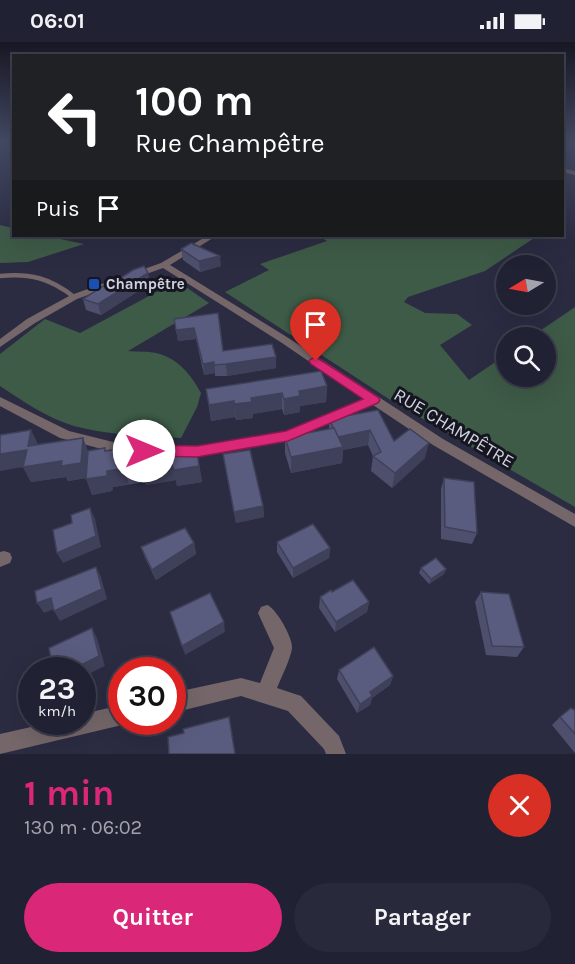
<!DOCTYPE html>
<html lang="fr">
<head>
<meta charset="utf-8">
<style>
  :root { --surface:#202132; --page:#28293a; --text:#f1f3f6; --muted:#a2a3ac; --line:#3d3e4d; --accent:#db2777 }
  body { margin:0; font-family:Karla,sans-serif; background:var(--page); color:var(--text); height:100vh; display:flex; flex-direction:column; font-size:22px; white-space:nowrap }
  * { box-sizing:border-box; margin:0 }
  p { font-size:20px; color:var(--muted) }
  .icon { flex:none; width:33px; height:33px; fill:none; stroke:currentColor; stroke-width:2; stroke-linecap:round; stroke-linejoin:round }
  .map { position:relative; height:712px; overflow:hidden }
  .sheet { display:flex; flex-direction:column; background:var(--surface); flex:1 }
  .sheet>* { flex:none }
  .hud { position:absolute; left:12px; top:12px; width:552px; height:183px; border-radius:0px; box-shadow:0 6px 24px #0002,0 0 0 2px var(--line); background:#202124; color:#fff; overflow:hidden }
  .needle { width:39px; rotate:260deg }
  .buttons { position:absolute; left:496px; top:213px; display:grid; gap:12px }
  .buttons a { display:grid; place-items:center; width:60px; height:60px; border-radius:50%; background:var(--surface); box-shadow:0 6px 24px #0002,0 0 0 2px var(--line); font-size:30px }
  .speed { position:absolute; left:18px; top:615px; display:flex; gap:12px; font-size:30px; font-weight:700; text-align:center }
  .speed>* { display:grid; place-content:center; width:78px; height:78px; border-radius:50%; background:var(--surface); box-shadow:0 6px 24px #0002,0 0 0 2px var(--line); line-height:1 }
  .speed small { font-size:15px; font-weight:400 }
  .speed .limit { border:9px solid #d22; background:#fff; color:#111 }
  .pin { position:absolute; display:grid; place-items:center; width:51px; height:51px; color:#fff; margin:-62px -26px; border-radius:50% 50% 50% 0; rotate:-45deg; box-shadow:0 0 6px #0007 }
  .pin .icon { rotate:45deg }
  .me { position:absolute; width:66px; margin:-33px; rotate:90deg; stroke-linejoin:round; filter:drop-shadow(0 0 4px #0008) }
  .turn { display:flex; align-items:center; gap:21px; height:126px; padding:0 24px; font-size:27px }
  .turn .icon { width:78px; height:78px; stroke-width:2.5 }
  .turn b { display:block; font-size:42px; line-height:51px }
  .then { display:flex; align-items:center; height:57px; padding:0 24px; background:#0003; gap:12px; font-size:22px }
  .round { display:grid; place-items:center; flex:none; width:63px; height:63px; border-radius:32px; background:var(--page) }
  .head { display:flex; align-items:center; justify-content:space-between; height:102px; padding:0 24px }
  h1 { font-size:36px; font-weight:700; line-height:45px; color:var(--accent) }
  .action { display:flex; gap:12px; margin-top:auto; padding:12px 24px }
  .action a { flex:1; height:69px; border-radius:36px; background:var(--accent); color:#fff; font-size:24px; font-weight:700; line-height:69px; text-align:center }
  .action a+a { background:var(--page); color:var(--text) }
  .status { display:flex; justify-content:space-between; align-items:center; height:42px; padding:0 30px; background:var(--surface); direction:ltr }
  .status svg { height:16px; fill:currentColor }
  .map>svg:first-child { display:block }
  .green { fill:#3e5b47 }
  .lines { fill:none; stroke-linecap:round; stroke-linejoin:round }
  .lane { stroke:#756769; stroke-width:4.5 }
  .street { fill:#756769; fill-rule:evenodd }
  .wall { fill:#4d4f6d }
  .shaded-wall { fill:#3f4059 }
  .building { fill:#5a5c7f; stroke:#3f4059; stroke-width:1.5 }
  .route { fill:#db2777; stroke:#8e194d; stroke-width:1.5 }
  .transit-dot { fill:#1a4fb4; stroke:#151620; stroke-width:2 }
  .labels { text-anchor:middle; stroke-width:6; stroke-linejoin:round; paint-order:stroke }
  .far-poi-label { font-size:15px; font-weight:bold; fill:#d1d2e1; stroke:#151620; text-anchor:start }
  .street-label { font-size:18px; fill:#d1d2e1; stroke:#151620 }
</style>
</head>
<body>
<div class="status"><b>06:01</b><svg viewBox="0 0 49 12"><path d="M0 12V9h3v3zM5 12V6h3v6zM10 12V3h3v9zM15 12V0h3v12zM26 1h20v11H26zM47 4h2v5h-2z"/></svg></div>
<div class="map">
<svg width="575" height="712" viewBox="0 0 575 712">
  <rect width="100%" height="100%" fill="#2b2c42"/>
  <g class="green">
    <polygon points="0,183 13,186 14,194 46,194 84,202 28,220 0,221"/>
    <polygon points="319,194 537,194 485,229 408,255 404,260 425,271 457,272 472,283 440,303 469,338 507,312 507,334 546,334 546,296 531,295 575,265 575,465 392,359 225,250 269,228 260,222 327,199"/>
    <path d="M177,239L209,261L128,309C137,310 147,309 156,311C178,316 191,333 201,351L197,365L181,396C146,394 108,393 74,384C47,376 23,359 0,344V312L45,277L80,291Z"/>
  </g>
  <g class="lines">
    <path class="lane" d="M0,234C30,231 50,236 74,255"/>
    <g class="street">
      <polygon points="562,126 575,129 575,133 562,130"/>
      <polygon points="207,194 216,194 170,223 290,297 443,397 575,472 575,485 433,403 373,363 288,399 197,414 117,411 60,396 0,364 0,355 69,389 117,401 197,404 286,390 364,357 282,301 163,226 77,257 35,281 0,305 0,297 27,277 71,253 161,221"/>
      <polygon points="4,509 10,511 12,516 10,521 0,525 0,510"/>
      <path d="M267,563C276,566 293,596 292,606C291,616 281,636 277,646L301,654L339,694L346,712H326L324,707L288,669L241,654L172,671V651L241,636L260,641L274,606L258,571L261,565Z"/>
      <polygon points="122,663 122,680 129,680 122,683 0,712 0,692 53,680 82,680 82,672"/>
    </g>
  </g>
  <g class="wall">
    <polygon points="181,207 221,224 200,230 183,218"/>
    <polygon points="151,241 101,273 86,268 83,257 107,245"/>
    <polygon points="174,277 223,309 276,315 276,326 227,334 215,334 215,331 204,333 196,297 178,299"/>
    <polygon points="327,344 326,360 300,364 300,370 284,373 282,367 253,372 253,376 236,378 235,375 211,379 206,347"/>
    <polygon points="378,368 394,399 425,416 392,446 371,429 373,414 368,403 343,408 342,421 291,431 285,411 285,395 329,387 329,377"/>
    <polygon points="83,396 88,410 106,409 145,412 196,404 202,440 177,444 176,438 146,443 145,440 113,445 112,449 92,453 86,436 68,439 66,435 31,440 23,425 38,403"/>
    <polygon points="223,412 263,464 264,475 236,481"/>
    <polygon points="444,436 477,491 472,502 441,497 441,447"/>
    <polygon points="277,500 330,506 329,516 293,536 277,510"/>
    <polygon points="194,501 196,512 156,538 145,516 141,505"/>
    <polygon points="421,526 446,527 444,532 429,542 419,531"/>
    <polygon points="481,550 524,605 517,615 486,613 475,560"/>
    <polygon points="320,555 369,560 367,570 335,590 319,566"/>
    <polygon points="339,628 393,634 390,643 372,656 370,663 357,671 337,637"/>
    <polygon points="575,667 575,711 552,683 560,675"/>
  </g>
  <g class="shaded-wall">
    <polygon points="220,214 221,224 200,230 199,219"/>
    <polygon points="148,231 151,241 101,273 98,262"/>
    <polygon points="194,286 196,297 178,299 176,288"/>
    <polygon points="276,315 276,326 227,334 226,322"/>
    <polygon points="214,320 215,331 204,333 203,322"/>
    <polygon points="327,344 326,360 300,364 300,370 284,373 284,357 299,349"/>
    <polygon points="282,351 282,367 253,372 253,376 236,378 234,362 251,356"/>
    <polygon points="234,359 235,375 211,379 209,363"/>
    <polygon points="31,388 39,404 28,404"/>
    <polygon points="370,388 368,403 343,408 342,421 291,431 291,415 338,395"/>
    <polygon points="83,396 89,412 87,436 68,439 66,435 31,440 23,425 62,419"/>
    <polygon points="429,401 425,416 392,446 395,431"/>
    <polygon points="143,403 147,419 172,423 176,438 146,443 142,428 143,413"/>
    <polygon points="196,404 202,440 177,444 174,428"/>
    <polygon points="27,408 35,423 0,429 0,412"/>
    <polygon points="124,426 129,442 113,445 112,449 92,453 86,437 107,429"/>
    <polygon points="263,464 264,475 236,481 234,470"/>
    <polygon points="90,466 95,477 101,505 63,521 57,511"/>
    <polygon points="194,501 196,512 156,538 152,528"/>
    <polygon points="330,506 329,516 293,536 293,526"/>
    <polygon points="96,525 101,535 107,557 60,579 54,569"/>
    <polygon points="446,527 444,532 429,542 431,537"/>
    <polygon points="51,556 57,566 44,571 37,561"/>
    <polygon points="369,560 367,570 335,590 336,580"/>
    <polygon points="224,580 225,590 185,613 182,604"/>
    <polygon points="92,586 97,596 105,624 82,635 82,628 71,628"/>
    <polygon points="393,634 390,643 372,656 370,663 357,671 360,662 370,650"/>
  </g>
  <g class="building">
    <polygon points="191,201 220,214 199,219 181,207"/>
    <polygon points="144,224 148,231 98,262 83,257 103,244 107,245 133,228"/>
    <polygon points="218,271 223,309 272,302 276,315 226,322 214,323 214,320 203,322 194,286 176,288 174,277"/>
    <polygon points="321,329 327,344 299,349 300,354 284,357 282,351 251,356 252,360 234,362 234,359 209,363 206,347"/>
    <polygon points="378,368 394,399 410,387 429,401 395,431 373,414 381,410 370,388 338,395 329,377"/>
    <polygon points="334,386 343,405 291,415 285,395"/>
    <polygon points="31,388 28,404 83,396 81,421 61,424 62,419 23,425 27,408 0,412 0,393"/>
    <polygon points="143,403 143,413 196,404 199,424 174,428 172,423 142,428 142,424 107,429 107,434 86,437 88,409 105,406 105,409"/>
    <polygon points="250,408 263,464 234,470 223,412"/>
    <polygon points="444,436 474,440 477,491 445,485"/>
    <polygon points="90,466 96,494 57,511 53,488 72,481 71,473"/>
    <polygon points="313,482 330,506 293,526 277,500"/>
    <polygon points="185,486 194,501 152,528 141,505"/>
    <polygon points="436,516 446,527 431,537 421,526"/>
    <polygon points="96,525 102,547 54,569 51,556 37,561 35,549"/>
    <polygon points="353,538 369,560 336,580 320,555 331,548 332,550"/>
    <polygon points="481,550 509,552 524,605 492,604"/>
    <polygon points="210,551 224,580 182,604 170,570"/>
    <polygon points="92,586 99,614 71,628 53,628 49,606"/>
    <polygon points="374,605 393,634 370,650 372,654 360,662 339,628"/>
    <polygon points="571,666 574,668 575,667 575,692 560,675"/>
    <polygon points="229,675 235,712 169,712 168,695 184,691 183,687"/>
  </g>
  <linearGradient id="sky" x2="0" y2="1"><stop stop-color="#181824"/><stop offset="0.5" stop-color="#444b65"/><stop offset="1" stop-color="#444b65" stop-opacity="0"/></linearGradient>
  <rect width="575" height="200" fill="url(#sky)"/>
  <polygon class="route" points="316,315 378,355 380,358 378,361 288,399 197,415 144,414 139,413 136,409 139,405 144,403 197,404 286,389 363,357 311,322 309,319 311,317"/>
  <rect class="transit-dot" x="88" y="236" width="12" height="12" rx="3"/>
  <g class="labels">
    <g class="far-poi-label">
      <text x="106" y="247">Champêtre</text>
    </g>
    <g class="street-label">
      <text transform="translate(454 386) rotate(31)" y="6">RUE CHAMPÊTRE</text>
    </g>
  </g>
</svg>
<div class="buttons">
<a><svg class="needle" viewBox="-14 -14 28 28"><path d="M0-13l5 13h-10z" fill="#e53935"/><path d="M0 13l5-13h-10z" fill="#a2a3ac"/></svg></a>
<a><svg class="icon" aria-label="search" viewBox="0 0 24 24"><circle cx="10" cy="10" r="6"/><path d="M15 15l6 6"/></svg></a>
</div>
<div class="speed"><div>23<small>km/h</small></div><div class="limit">30</div></div>
<div class="pin" style="left:316px;top:319px;background:#d93025"><svg class="icon" aria-label="arrive" viewBox="0 0 24 24"><path d="M6 21V4h12l-3 4 3 4H6"/></svg></div>
<svg class="me" style="left:144px;top:409px" viewBox="-20 -20 40 40"><circle r="19" fill="#fff"/><path d="M0-13L10 11 0 6-10 11z" fill="#db2777"/></svg>
<div class="hud">
<div class="turn"><svg class="icon" aria-label="left" viewBox="0 0 24 24"><path d="M17 20v-9H6M10 6l-5 5 5 5"/></svg><div><b>100 m</b>Rue Champêtre</div></div>
<div class="then">Puis<svg class="icon" aria-label="arrive" viewBox="0 0 24 24"><path d="M6 21V4h12l-3 4 3 4H6"/></svg></div>
</div>
</div>
<section class="sheet">
<div class="head"><div><h1>1 min</h1><p>130 m · 06:02</p></div><a class="round" style="background:#d93025;color:#fff"><svg class="icon" aria-label="close" viewBox="0 0 24 24"><path d="M6 6l12 12M18 6L6 18"/></svg></a></div>
<div class="action"><a>Quitter</a><a>Partager</a></div>
</section>
</body>
</html>
